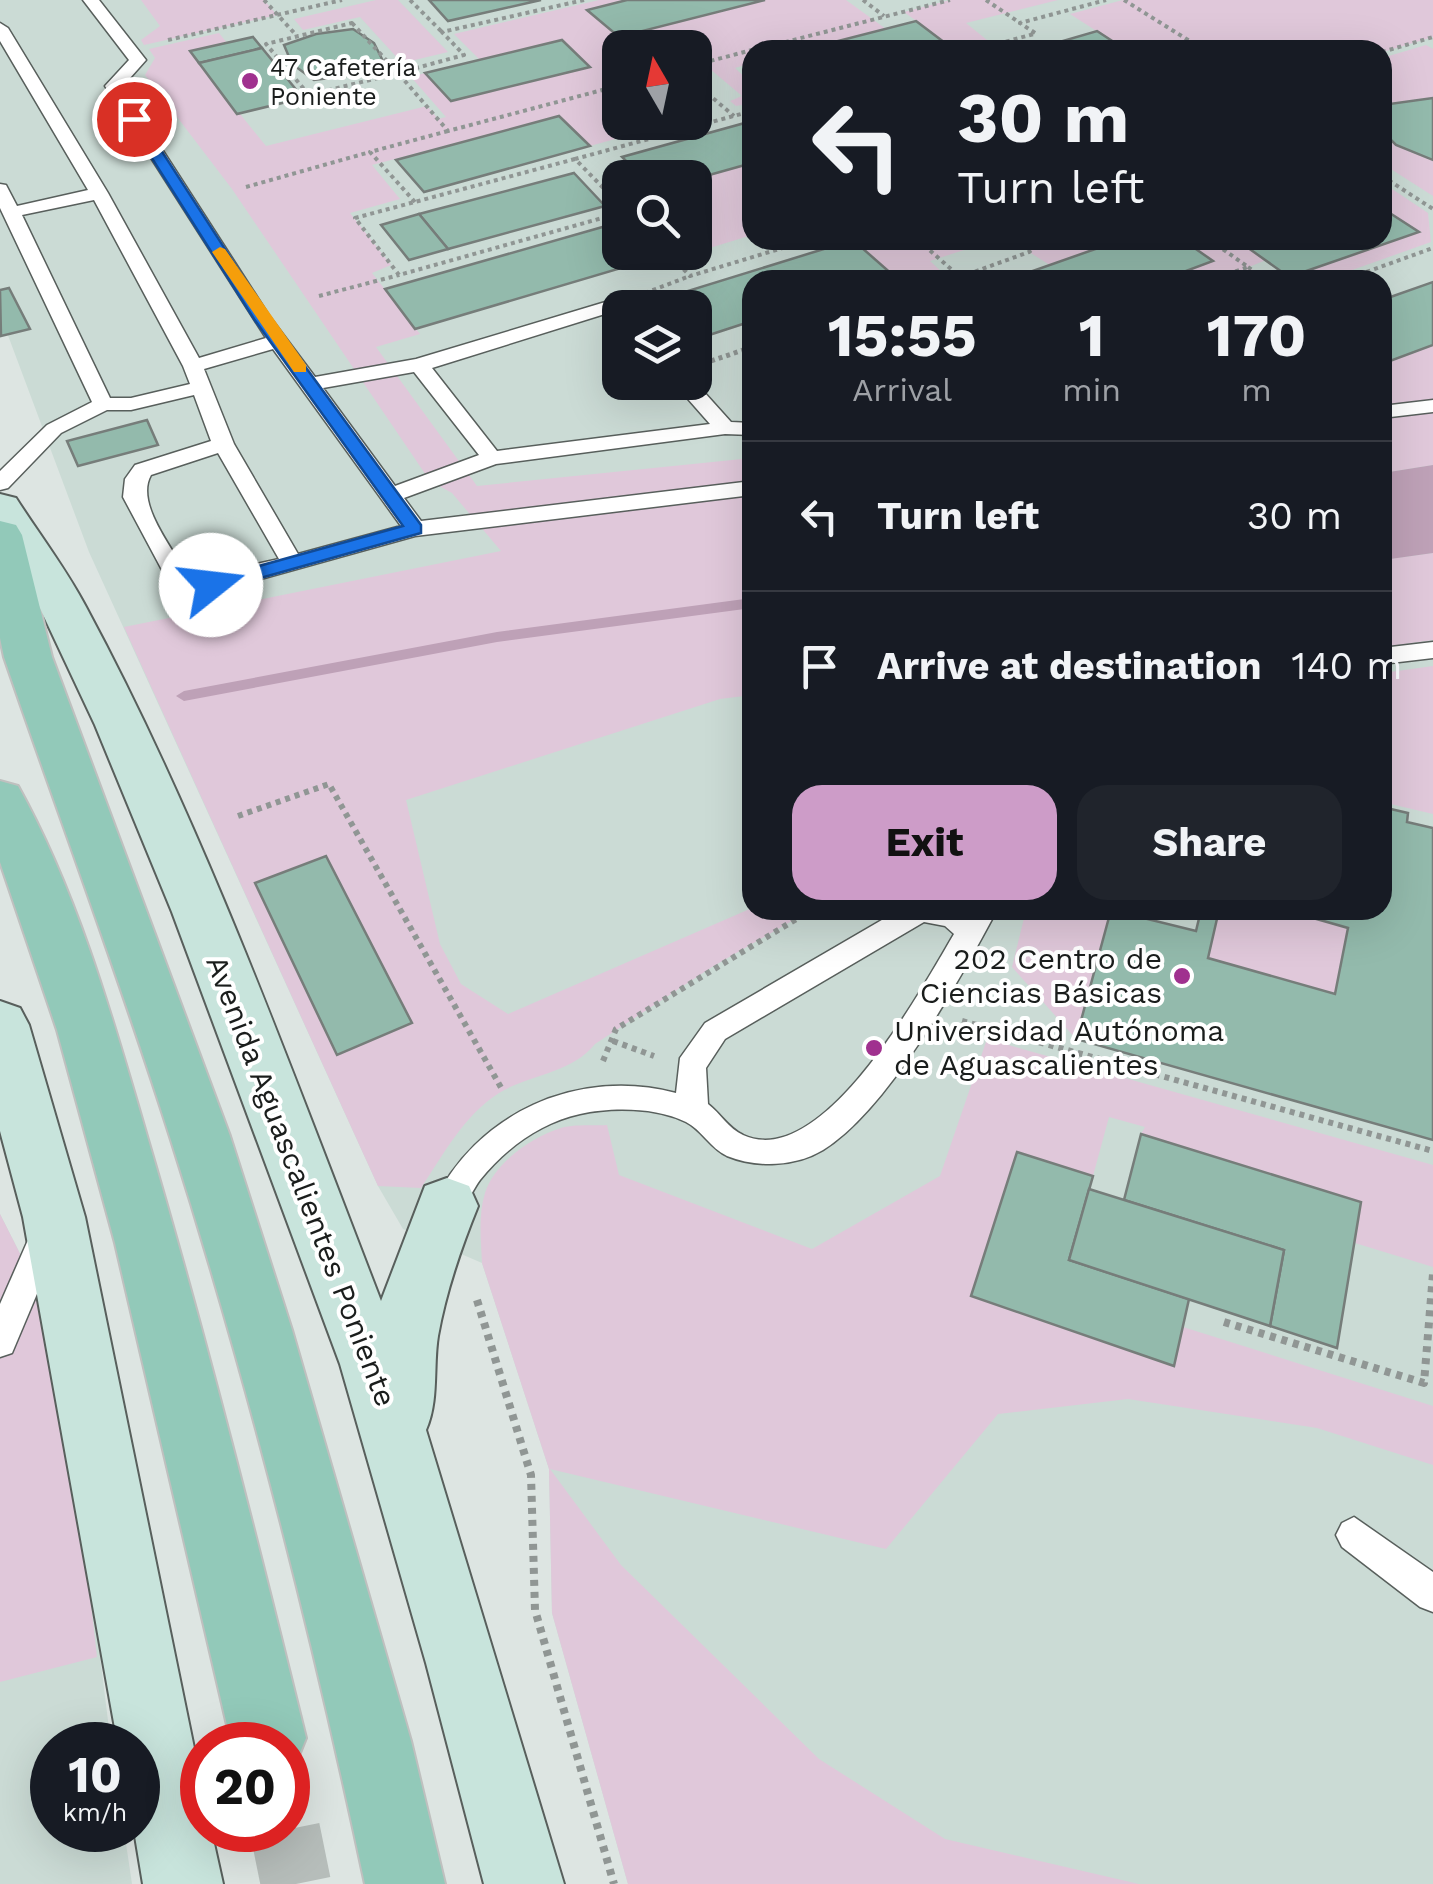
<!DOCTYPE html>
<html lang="en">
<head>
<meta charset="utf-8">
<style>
  :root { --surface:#171b24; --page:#20242c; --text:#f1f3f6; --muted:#9ea1a6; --line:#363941; --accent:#cd9cc8 }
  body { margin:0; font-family:"Work Sans",sans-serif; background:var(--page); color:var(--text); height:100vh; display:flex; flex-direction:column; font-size:38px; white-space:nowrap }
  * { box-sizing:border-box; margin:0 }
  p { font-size:32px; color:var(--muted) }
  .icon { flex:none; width:55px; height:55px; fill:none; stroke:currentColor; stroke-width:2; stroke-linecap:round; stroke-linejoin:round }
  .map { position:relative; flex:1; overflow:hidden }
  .sheet { position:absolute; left:742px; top:270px; width:650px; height:650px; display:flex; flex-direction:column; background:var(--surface); border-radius:30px; box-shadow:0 10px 40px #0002 }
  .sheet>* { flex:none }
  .top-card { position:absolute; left:742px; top:40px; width:650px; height:210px; border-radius:30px; box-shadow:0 10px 40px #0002; background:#171b24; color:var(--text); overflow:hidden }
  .needle { width:65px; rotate:351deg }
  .tools { position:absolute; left:602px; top:30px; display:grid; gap:20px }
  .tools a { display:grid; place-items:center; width:110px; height:110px; border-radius:20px; background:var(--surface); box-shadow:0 10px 40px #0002; font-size:50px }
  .speed { position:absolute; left:30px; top:1722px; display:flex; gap:20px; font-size:50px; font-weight:700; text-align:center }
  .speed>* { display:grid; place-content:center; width:130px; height:130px; border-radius:50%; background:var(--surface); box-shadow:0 10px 40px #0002; line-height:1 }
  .speed small { font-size:25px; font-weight:400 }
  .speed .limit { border:15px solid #d22; background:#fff; color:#111 }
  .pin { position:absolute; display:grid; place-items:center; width:85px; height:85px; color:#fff; margin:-42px; border:5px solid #fff; border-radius:50%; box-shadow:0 2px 10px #0007 }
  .me { position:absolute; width:110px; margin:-55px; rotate:74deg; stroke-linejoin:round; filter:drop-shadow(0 0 8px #0008) }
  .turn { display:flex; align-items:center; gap:35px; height:210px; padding:0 50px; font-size:45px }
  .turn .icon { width:130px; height:130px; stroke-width:2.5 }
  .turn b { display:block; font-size:70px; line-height:85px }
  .eta { display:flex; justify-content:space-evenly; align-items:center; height:170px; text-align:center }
  .eta b { font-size:60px; font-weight:700; line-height:70px }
  .cta { display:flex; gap:20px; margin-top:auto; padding:20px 50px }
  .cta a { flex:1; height:115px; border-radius:30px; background:var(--accent); color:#111; font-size:40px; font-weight:700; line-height:115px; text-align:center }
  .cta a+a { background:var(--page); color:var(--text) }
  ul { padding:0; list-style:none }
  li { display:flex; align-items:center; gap:30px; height:150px; padding:0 50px; border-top:2px solid var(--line) }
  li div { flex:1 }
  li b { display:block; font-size:38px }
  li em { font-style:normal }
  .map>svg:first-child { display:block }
  .built { fill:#cbdbd5; fill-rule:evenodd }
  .green { fill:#e0c8da }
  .water { fill:#bea1b7 }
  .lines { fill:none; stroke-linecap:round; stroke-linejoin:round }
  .stream { fill:#bea1b7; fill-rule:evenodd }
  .building { fill:#93baac; stroke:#767d7a; stroke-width:2.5 }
  .primary-tunnel { stroke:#b6bdba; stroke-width:70; stroke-dasharray:70 35; stroke-linecap:butt }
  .lane-casing { stroke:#585f5c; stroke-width:3 }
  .secondary-casing { stroke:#585f5c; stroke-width:4 }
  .primary-casing { stroke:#bfc0bf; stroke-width:4 }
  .path-far3 { stroke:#909694; stroke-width:4; stroke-dasharray:4 4; stroke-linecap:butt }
  .path-far2 { stroke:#909694; stroke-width:5; stroke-dasharray:4 4; stroke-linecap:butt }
  .path-far1 { stroke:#909694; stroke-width:6; stroke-dasharray:5 5; stroke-linecap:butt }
  .path { stroke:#909694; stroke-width:8; stroke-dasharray:6 6; stroke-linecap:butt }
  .lane { fill:#fff; fill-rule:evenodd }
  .secondary { fill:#c8e4dc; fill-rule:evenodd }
  .primary { fill:#92c9b9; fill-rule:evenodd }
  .route { fill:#1a73e8; stroke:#114b97; stroke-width:2.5 }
  .slow { fill:#f59e0b }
  .poi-dot { fill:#a0318f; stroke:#fff; stroke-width:4 }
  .labels { text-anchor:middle; stroke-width:8; stroke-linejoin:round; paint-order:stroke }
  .far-poi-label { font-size:25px; fill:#1a1d1c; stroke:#fff; text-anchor:start }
  .poi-label { font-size:30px; fill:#1a1d1c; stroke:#fff; text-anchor:end }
  .street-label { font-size:30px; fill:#1a1d1c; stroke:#fff }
</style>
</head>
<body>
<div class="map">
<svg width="1433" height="1884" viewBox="0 0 1433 1884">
  <rect width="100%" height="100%" fill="#dde5e2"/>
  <g class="built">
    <path d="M0,0H1433V1884H628L552,1613L549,1469L482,1263L403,1229L378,1186L89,552L0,314ZM620,48H695V122H620ZM752,50H1382V240H752ZM620,178H695V252H620ZM752,280H1382V910H752ZM620,308H695V382H620Z"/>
    <polygon points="0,1214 60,1333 111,1745 52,1745 52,1830 124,1830 132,1884 0,1884"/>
  </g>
  <g class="green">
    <polygon points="141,0 264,0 277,15 144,45 141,40 160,26"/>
    <polygon points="376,0 398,0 448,52 402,63 360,17 303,30 294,19"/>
    <path d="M599,0H627L588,10L619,37L765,0H846L886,29L803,50H752V63L735,68L752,84V103L736,106L730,101L742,96L703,63L695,65V48H620V85L607,89L620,102V122L643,123L651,129L590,146L559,116L372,165L400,199L350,213L391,265L372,273L420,334L376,347L477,486L752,458V695L720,699L406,800L440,944L461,984L508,1014L752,908L811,910L712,967L595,1044C571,1074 530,1074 499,1093C463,1116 444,1154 421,1188L378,1186L124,627L501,551L452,493L430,481L232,189L145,75L155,58L149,49L219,33L227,43L190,52L266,146L427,106L438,119L446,117L411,77L425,73L451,101L588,67L480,60L454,34Z"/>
    <polygon points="950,0 1058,0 966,23 987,40 956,50 904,12"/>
    <polygon points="1123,0 1433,0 1433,37 1383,52 1126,50 1070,14"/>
    <polygon points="1426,45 1433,49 1433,98 1383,105 1382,58"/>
    <polygon points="1382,131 1397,145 1433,160 1433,196 1383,164"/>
    <polygon points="752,163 752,235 690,254 695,252 695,179"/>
    <polygon points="1383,183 1428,213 1431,242 1324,280 1289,280 1289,277 1418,232 1383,208"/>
    <polygon points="853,240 995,240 930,261 945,275 928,280 882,280 894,275"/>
    <polygon points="1046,240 1121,240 1050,265 1029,252"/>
    <polygon points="1183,240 1237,240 1266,260 1249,267 1266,280 1162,280 1212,261"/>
    <polygon points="1433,345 1433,465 1383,473 1382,364"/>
    <polygon points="1433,553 1433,640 1383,647 1382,560"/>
    <polygon points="1433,666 1433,814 1382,802 1383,673"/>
    <polygon points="1026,910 1111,910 1076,1039 1012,967"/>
    <polygon points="1219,910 1285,910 1348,928 1335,994 1208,958"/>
    <path d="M987,1039L1433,1165V1267L1355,1243L1361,1202L1141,1134L1145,1127L1109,1117L1093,1176L1017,1152L971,1295L1173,1366L1183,1327L1433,1406V1465L1317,1428L1128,1399L998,1414L886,1549L550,1469L621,1565L819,1759L945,1839L1139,1884H628L552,1613L549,1469L482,1263C481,1240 478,1215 485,1193C494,1163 532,1137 561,1128C574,1124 593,1126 607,1125L619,1175L812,1249L940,1176Z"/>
    <polygon points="0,1214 60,1333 97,1657 0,1682"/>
  </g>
  <polygon class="water" points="1433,465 1433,553 1383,560 1383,473"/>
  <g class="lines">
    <polygon class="stream" points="752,598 752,608 497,642 184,701 176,696 184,691 497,632"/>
  </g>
  <g class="building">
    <polygon points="429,0 541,0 448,21"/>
    <polygon points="627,0 765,0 619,37 587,10"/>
    <polygon points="916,21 949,46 933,50 803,50"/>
    <polygon points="353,29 374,43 384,63 354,75 314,80 292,64 284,45 316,34"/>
    <polygon points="1097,31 1126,50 1032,50"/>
    <polygon points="253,37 262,48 199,63 190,51"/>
    <polygon points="562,40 590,67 451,101 425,73"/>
    <polygon points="262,48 303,98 237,114 199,63"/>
    <polygon points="1433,98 1433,160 1396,145 1382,131 1382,105"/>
    <polygon points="559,116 590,146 424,192 396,160"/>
    <polygon points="752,121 752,163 695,179 643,178 622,157"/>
    <polygon points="574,173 605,206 448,249 419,214"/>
    <polygon points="1382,208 1419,232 1289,277 1237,240 1382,240"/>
    <polygon points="419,214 448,249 409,260 381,225"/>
    <polygon points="620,222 620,252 649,252 655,258 415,329 385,289"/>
    <polygon points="853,240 894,276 882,280 752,280 752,321 703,337 695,328 695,308 675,308 665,298"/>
    <polygon points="1121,240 1183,240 1213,261 1162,280 1007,280"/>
    <polygon points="1433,282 1433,345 1382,364 1382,300"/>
    <polygon points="9,288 30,329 1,336 0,290"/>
    <polygon points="147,420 158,445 78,466 67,441"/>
    <polygon points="1382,807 1408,813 1407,822 1433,828 1433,1140 1076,1039 1111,910 1196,931 1201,910 1219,910 1208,958 1335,994 1348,928 1285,910 1382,910"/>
    <polygon points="326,856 412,1023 337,1055 255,883"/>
    <polygon points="1141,1134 1361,1202 1337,1348 1270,1326 1284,1250 1124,1200"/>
    <polygon points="1017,1152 1093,1176 1069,1260 1189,1299 1174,1366 971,1296"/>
    <polygon points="1089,1189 1284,1250 1270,1326 1069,1260"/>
  </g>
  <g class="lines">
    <polyline class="primary-tunnel" points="285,1830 296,1884"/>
    <defs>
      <g id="lane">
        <path d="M83,0H99L146,60L122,87L270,317L315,377L416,359L612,300L624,308H620V320L608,313L432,368L497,451L710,424L673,382H695L731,422L752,423V435L725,434L496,464L404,498L421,521L752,481V495L415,536L211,593L190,594L169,583L123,497L125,479L135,465L211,441L194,395L131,410H107L61,433L8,488L0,490V471L47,425L92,402L0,208V184L6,185L17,206L88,190L0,41V23L8,28L108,193L199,358L266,338L105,86L129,60ZM94,200L183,366L190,384L131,398H110L22,215ZM273,349L401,526L298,554L234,444L204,369ZM414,372L479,455L395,486L323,388ZM218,453L279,559L194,578L186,573C172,547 135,503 151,475Z"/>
        <polygon points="1433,400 1433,412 1382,418 1382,406"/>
        <polygon points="1433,642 1433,658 1382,664 1382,648"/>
        <path d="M899,910H962L967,913L969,910H997C960,979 889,1109 823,1150C795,1167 756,1168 727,1156C710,1148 702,1130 686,1122C656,1107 611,1107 580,1114C540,1123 506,1148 480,1180C469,1195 465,1213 447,1220L436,1216L432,1206C475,1113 578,1067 676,1093L680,1058L705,1023ZM924,922L945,926L954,934C922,988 823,1172 743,1135C729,1129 720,1113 708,1104L706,1068L725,1039Z"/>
        <polygon points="47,1218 58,1222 63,1232 12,1353 0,1357 0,1304 36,1222"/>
        <polygon points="1354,1517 1433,1572 1433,1612 1420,1607 1342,1547 1336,1535 1342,1523"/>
      </g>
      <g id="secondary">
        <path d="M0,494L16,498C39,534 66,569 86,607C203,824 292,1071 381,1301L425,1186L447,1178L469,1186L478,1206C461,1248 446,1291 438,1336C433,1366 439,1401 426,1430L564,1884H484L426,1663L340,1364L172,912L95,725L39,606L0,543Z"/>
        <polygon points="0,1001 20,1008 29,1025 85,1217 202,1787 202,1830 211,1830 223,1884 143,1884 134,1830 138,1830 138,1745 118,1745 23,1217 0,1131"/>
      </g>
      <g id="primary">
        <path d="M0,521L16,525L22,535L52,657L230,1136L292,1330L411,1741L445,1884H365C312,1633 248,1381 170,1137C119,976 59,817 4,657L0,638Z"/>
        <path d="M0,781L18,786C79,896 114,1023 149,1143C207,1340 257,1539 306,1738L295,1765L288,1768V1745H233L230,1738L115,1243L57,1030L0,862Z"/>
      </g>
    </defs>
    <use href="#lane" class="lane-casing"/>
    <use href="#secondary" class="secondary-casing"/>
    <use href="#primary" class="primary-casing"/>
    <g class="path-far3">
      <polyline points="264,0 297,36"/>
      <polyline points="410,0 442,32"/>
      <polyline points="584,0 442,32 464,55 398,73 448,131 606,89"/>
      <polyline points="863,0 884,16"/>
      <polyline points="986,0 1020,23"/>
      <polyline points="1124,0 1204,50"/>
      <polygon points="352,23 398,73 309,95 266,44"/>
      <polyline points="1035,33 1020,23 1106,0"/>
      <polyline points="168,40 342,0"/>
      <polyline points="754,50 950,0"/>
      <polyline points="975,50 1034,34"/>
      <polyline points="1382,52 1433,37"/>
      <polyline points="695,65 752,50"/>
      <polyline points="695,83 734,116"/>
      <polyline points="620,85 606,89 620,102"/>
      <polyline points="643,122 658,136"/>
      <polyline points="575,159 355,218 399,275 620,213"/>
      <polyline points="1382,176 1433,209"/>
      <polyline points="246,187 370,152"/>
      <polyline points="415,202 370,152 448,131"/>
      <polyline points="620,205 575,159 752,111"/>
      <polyline points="918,240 960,277 1029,252 1046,240"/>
      <polyline points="1210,240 1248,267 1211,280"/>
      <polyline points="667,252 690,276 809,240"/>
      <polyline points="1248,267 1266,280"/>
      <polyline points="1344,280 1433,248"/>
      <polyline points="645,293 690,276"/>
      <polyline points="319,296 399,275"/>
    </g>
    <polyline class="path-far2" points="711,361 752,347"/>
    <g class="path-far1">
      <polyline points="238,816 329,784 503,1091"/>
      <polyline points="962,1021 1433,1151"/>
      <polyline points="613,1041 654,1056"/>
      <polyline points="603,1061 616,1029 811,910"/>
    </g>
    <g class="path">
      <polyline points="477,1300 531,1475 535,1610 614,1884"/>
      <polyline points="1224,1322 1424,1383 1433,1274"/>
    </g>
    <use href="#lane" class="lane"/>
    <use href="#secondary" class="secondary"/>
    <use href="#primary" class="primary"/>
  </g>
  <polygon class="route" points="130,116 139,116 269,317 421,525 421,533 211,592 205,590 205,581 403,526 254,319 127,119"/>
  <polygon class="slow" points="220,247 225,249 306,365 306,372 294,372 212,252"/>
  <g class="poi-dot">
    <circle cx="250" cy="81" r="10"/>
    <circle cx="1182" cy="976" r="10"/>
    <circle cx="874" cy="1048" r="10"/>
  </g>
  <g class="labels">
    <g class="far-poi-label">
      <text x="270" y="76">47 Cafetería<tspan x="270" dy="29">Poniente</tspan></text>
    </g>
    <g class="poi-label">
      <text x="1162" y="969">202 Centro de<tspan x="1162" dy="34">Ciencias Básicas</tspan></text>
      <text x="894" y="1041" text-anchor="start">Universidad Autónoma<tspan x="894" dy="34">de Aguascalientes</tspan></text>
    </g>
    <g class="street-label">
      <text transform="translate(301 1181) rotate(69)" y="10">Avenida Aguascalientes Poniente</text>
    </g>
  </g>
</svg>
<div class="tools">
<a><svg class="needle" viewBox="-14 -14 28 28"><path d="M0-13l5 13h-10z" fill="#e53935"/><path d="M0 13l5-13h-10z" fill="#9ea1a6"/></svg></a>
<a><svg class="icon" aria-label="search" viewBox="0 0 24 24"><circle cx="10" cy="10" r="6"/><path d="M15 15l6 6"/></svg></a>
<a><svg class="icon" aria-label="layers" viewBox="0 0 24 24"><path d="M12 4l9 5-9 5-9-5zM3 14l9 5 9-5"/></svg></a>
</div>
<div class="speed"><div>10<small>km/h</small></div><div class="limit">20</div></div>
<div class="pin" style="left:134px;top:119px;background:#d93025"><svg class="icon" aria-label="arrive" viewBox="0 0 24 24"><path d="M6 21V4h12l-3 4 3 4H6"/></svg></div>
<svg class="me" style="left:211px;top:585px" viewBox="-20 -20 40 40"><circle r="19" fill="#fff"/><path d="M0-13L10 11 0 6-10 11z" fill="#1a73e8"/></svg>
<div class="top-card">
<div class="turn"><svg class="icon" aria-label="left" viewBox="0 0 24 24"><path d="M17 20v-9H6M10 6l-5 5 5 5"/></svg><div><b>30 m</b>Turn left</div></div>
</div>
<section class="sheet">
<div class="eta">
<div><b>15:55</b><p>Arrival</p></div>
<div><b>1</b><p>min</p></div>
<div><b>170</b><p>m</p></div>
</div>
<ul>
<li><svg class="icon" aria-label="left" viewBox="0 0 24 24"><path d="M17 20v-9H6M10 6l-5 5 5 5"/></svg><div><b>Turn left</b></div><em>30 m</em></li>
<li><svg class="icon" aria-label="arrive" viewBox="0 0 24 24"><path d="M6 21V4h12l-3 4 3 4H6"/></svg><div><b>Arrive at destination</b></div><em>140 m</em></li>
</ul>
<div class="cta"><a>Exit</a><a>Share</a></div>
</section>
</div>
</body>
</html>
